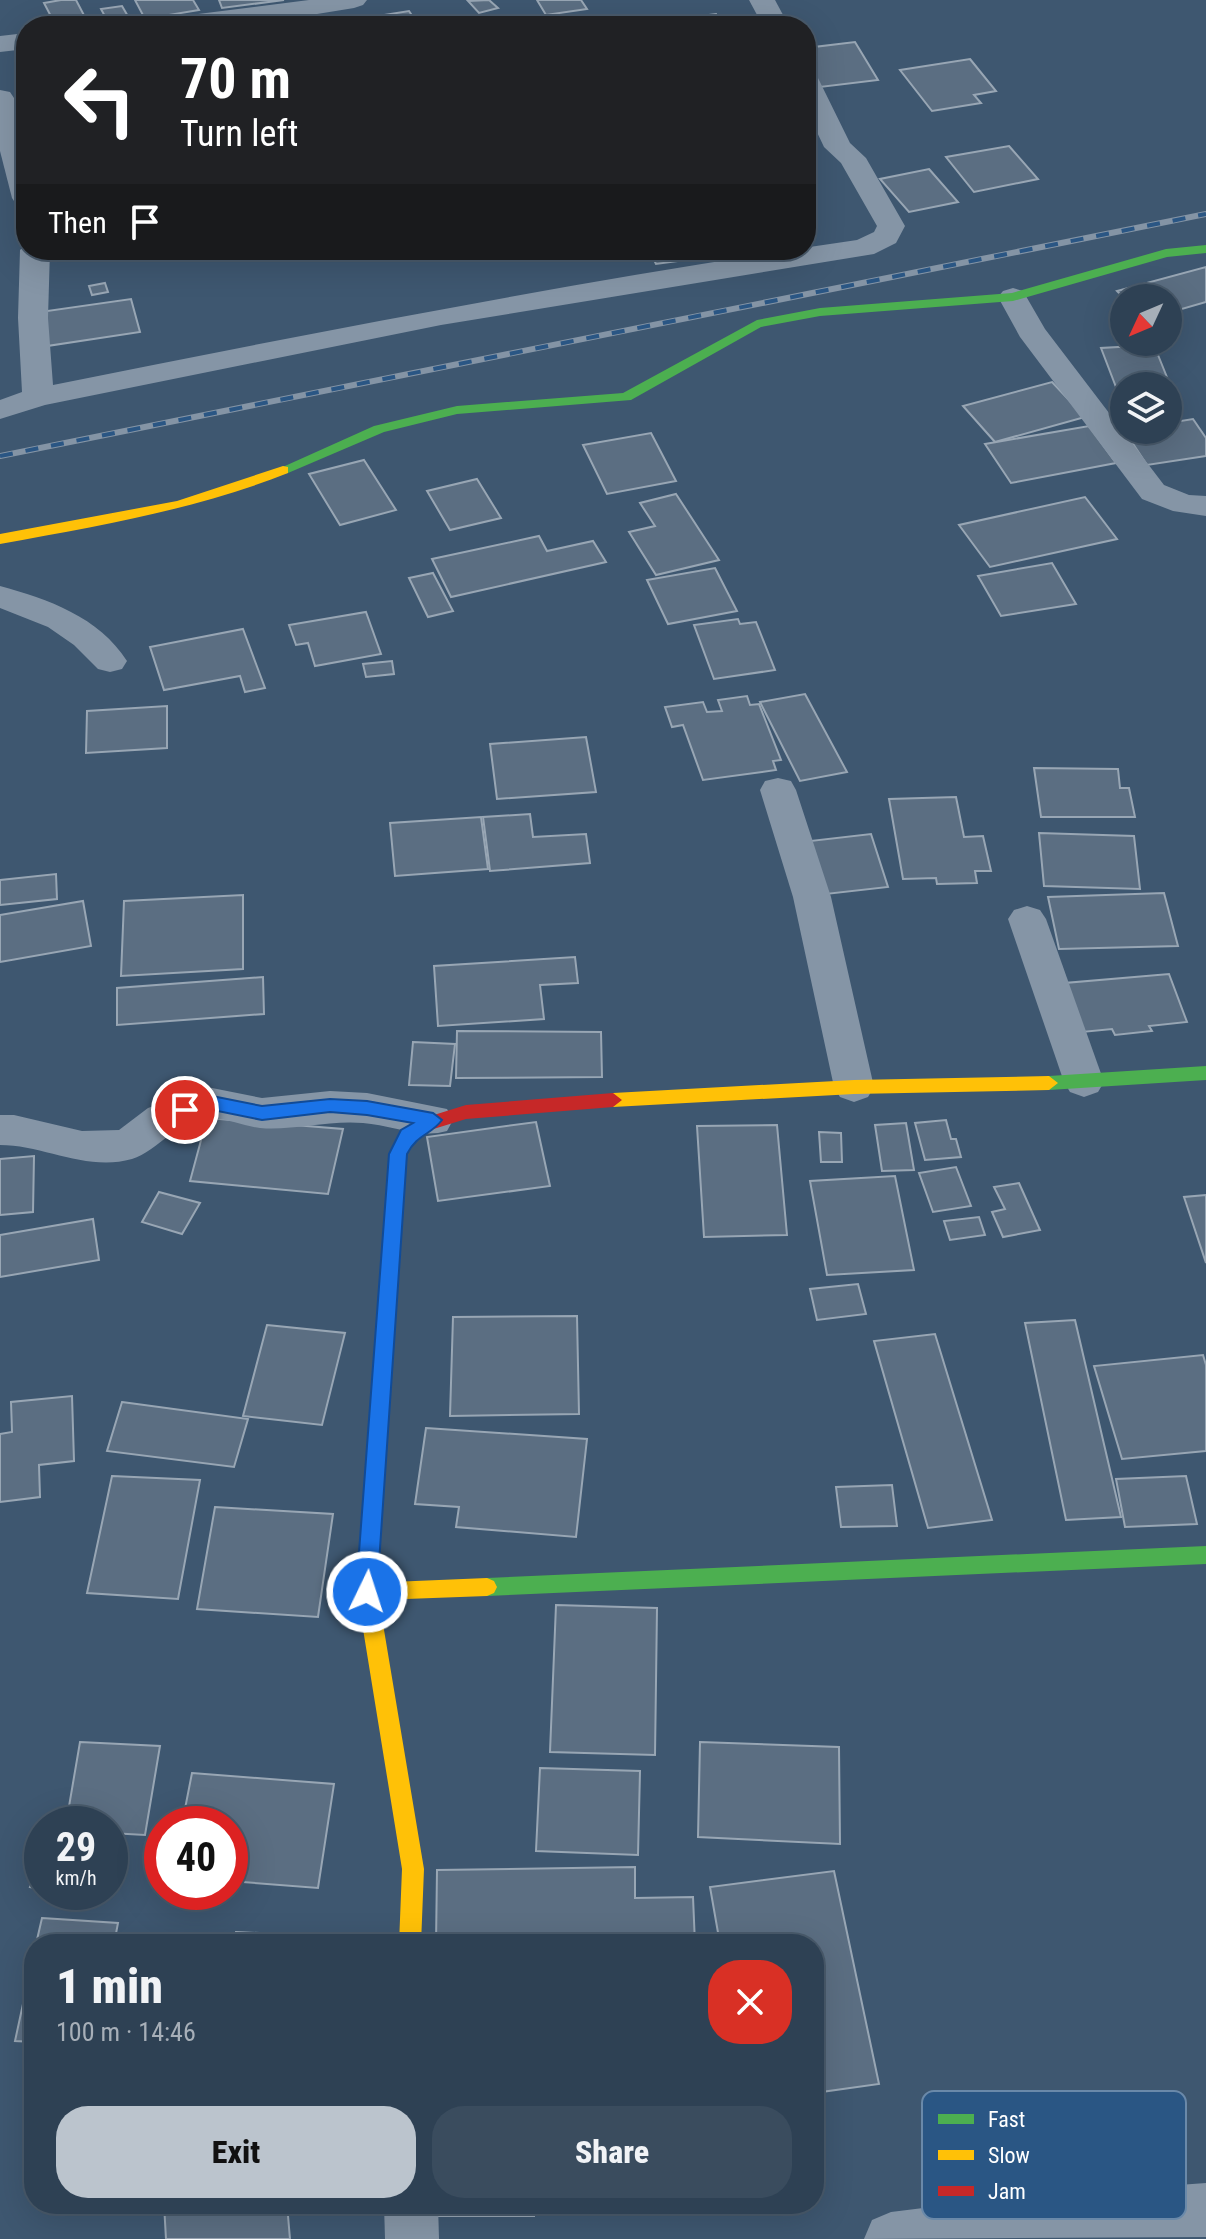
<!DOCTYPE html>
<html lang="en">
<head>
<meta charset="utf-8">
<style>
  :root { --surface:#2e4154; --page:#3a4c5e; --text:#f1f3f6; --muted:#a7afb8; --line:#495a6b; --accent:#bbc4cd }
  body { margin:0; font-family:"Roboto Condensed",sans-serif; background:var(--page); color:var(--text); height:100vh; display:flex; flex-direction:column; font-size:30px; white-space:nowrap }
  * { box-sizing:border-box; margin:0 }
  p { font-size:26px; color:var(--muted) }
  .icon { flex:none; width:44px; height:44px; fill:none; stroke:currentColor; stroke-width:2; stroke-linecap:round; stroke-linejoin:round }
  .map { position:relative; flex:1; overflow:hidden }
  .side { position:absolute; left:24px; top:1934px; width:800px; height:280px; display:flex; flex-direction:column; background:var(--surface); border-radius:32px; box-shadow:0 8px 32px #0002,0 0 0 2px var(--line) }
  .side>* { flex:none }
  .guide { position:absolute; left:16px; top:16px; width:800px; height:244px; border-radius:32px; box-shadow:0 8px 32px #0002,0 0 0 2px var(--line); background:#202124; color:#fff; overflow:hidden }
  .needle { width:52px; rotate:226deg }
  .tools { position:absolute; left:1110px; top:284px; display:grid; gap:16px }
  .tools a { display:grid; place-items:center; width:72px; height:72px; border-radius:50%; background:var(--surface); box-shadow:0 8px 32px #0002,0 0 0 2px var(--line); font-size:40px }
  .speed { position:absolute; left:24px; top:1806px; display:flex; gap:16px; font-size:40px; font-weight:700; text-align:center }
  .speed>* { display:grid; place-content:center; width:104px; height:104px; border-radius:50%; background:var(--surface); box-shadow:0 8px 32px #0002,0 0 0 2px var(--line); line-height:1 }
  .speed small { font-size:20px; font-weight:400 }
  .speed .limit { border:12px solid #d22; background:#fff; color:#111 }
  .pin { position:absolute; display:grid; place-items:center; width:68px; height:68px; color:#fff; margin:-34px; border:4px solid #fff; border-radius:50%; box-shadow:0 2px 8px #0007 }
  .me { position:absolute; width:88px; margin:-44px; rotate:4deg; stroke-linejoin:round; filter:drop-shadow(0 0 6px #0008) }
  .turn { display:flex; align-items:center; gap:28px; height:168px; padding:0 32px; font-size:36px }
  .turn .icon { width:104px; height:104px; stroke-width:2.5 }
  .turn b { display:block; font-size:56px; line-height:68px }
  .then { display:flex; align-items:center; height:76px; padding:0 32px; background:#0003; gap:16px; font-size:30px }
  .round { display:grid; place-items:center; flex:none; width:84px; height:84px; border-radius:32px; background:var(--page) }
  .summary { display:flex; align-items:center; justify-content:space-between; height:136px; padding:0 32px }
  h1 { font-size:48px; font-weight:800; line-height:60px }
  .primary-button { display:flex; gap:16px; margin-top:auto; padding:16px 32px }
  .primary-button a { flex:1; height:92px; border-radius:32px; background:var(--accent); color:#111; font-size:32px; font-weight:800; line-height:92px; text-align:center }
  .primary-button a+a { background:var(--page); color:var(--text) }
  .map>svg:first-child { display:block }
  .building { fill:#5b6e82; stroke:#98a6b4; stroke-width:2 }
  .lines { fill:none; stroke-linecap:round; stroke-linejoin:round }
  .street { fill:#8595a6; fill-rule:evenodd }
  .fast { fill:#4caf50; fill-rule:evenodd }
  .slow { fill:#ffc107; fill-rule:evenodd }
  .jam { fill:#c62828; fill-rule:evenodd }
  .rail-casing { stroke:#8494a5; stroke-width:6 }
  .rail { stroke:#2a5684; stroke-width:4; stroke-dasharray:13; stroke-linecap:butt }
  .route { fill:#1a73e8; stroke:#114b97; stroke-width:2 }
  .key { fill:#2a5684; stroke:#6a89a9; stroke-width:2 }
  .key-label { font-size:22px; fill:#fff }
</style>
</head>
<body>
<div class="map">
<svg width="1206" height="2239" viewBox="0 0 1206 2239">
  <rect width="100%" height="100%" fill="#3e5770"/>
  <g class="building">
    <polygon points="61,0 76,0 87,21 56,26 44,3"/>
    <polygon points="135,0 193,0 199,10 145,19"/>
    <polygon points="219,0 284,0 222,8"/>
    <polygon points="489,0 498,8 479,13 468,1"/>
    <polygon points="537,0 581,0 587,9 546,15"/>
    <polygon points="122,6 129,18 108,22 101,9"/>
    <polygon points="409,11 419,26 369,26 365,18"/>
    <polygon points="716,14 722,26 681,26 677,19"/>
    <polygon points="855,42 878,80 820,87 806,64 806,48"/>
    <polygon points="970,59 996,91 974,95 981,103 932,111 900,70"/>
    <polygon points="1009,146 1038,179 974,192 946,157"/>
    <polygon points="929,169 958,202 909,212 880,179"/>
    <polygon points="649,250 704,250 708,257 656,264"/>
    <polygon points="1206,267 1206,302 1168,313 1168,298 1124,298 1117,291"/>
    <polygon points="105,283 108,292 92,295 89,286"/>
    <polygon points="131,299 140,332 47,346 40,312"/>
    <polygon points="1154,345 1181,412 1168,413 1168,386 1124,386 1124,408 1101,348"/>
    <polygon points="1052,382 1085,417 995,442 963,406"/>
    <polygon points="1193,419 1206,438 1206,456 1147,465 1124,430 1168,430 1168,423"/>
    <polygon points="1089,426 1116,463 1011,483 985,444"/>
    <polygon points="651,433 676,481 607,494 583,445"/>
    <polygon points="364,460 396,510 340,525 309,474"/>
    <polygon points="477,479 501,518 450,530 427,491"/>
    <polygon points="676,494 719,560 656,575 629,532 655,526 640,503"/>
    <polygon points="1085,497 1117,539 990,567 959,525"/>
    <polygon points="539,536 547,551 593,541 606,562 451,597 432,559"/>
    <polygon points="1052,563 1076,604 1001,616 978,576"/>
    <polygon points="715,568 737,611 668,624 647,580"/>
    <polygon points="433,573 453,611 428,617 409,578"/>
    <polygon points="366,612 381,654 315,666 308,643 296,645 289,625"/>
    <polygon points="738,619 740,624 756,622 775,670 714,679 694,625"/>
    <polygon points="243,629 265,688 245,692 240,676 164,690 150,647"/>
    <polygon points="392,661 394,674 366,677 363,664"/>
    <polygon points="805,694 847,772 800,781 760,702"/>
    <polygon points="747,696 750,705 759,704 781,760 773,761 776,770 703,780 683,725 672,727 665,707 703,702 707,712 722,711 718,700"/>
    <polygon points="167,706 167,748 86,753 87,711"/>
    <polygon points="586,737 596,792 497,799 490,744"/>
    <polygon points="1034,768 1118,769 1120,788 1129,788 1135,817 1041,817"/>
    <polygon points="956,797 964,837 983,836 991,871 975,871 977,883 937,884 936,878 903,879 889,799"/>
    <polygon points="530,814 533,837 586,834 590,863 490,871 483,817"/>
    <polygon points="481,817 488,869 395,876 390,823"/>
    <polygon points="1039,833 1134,836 1140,889 1044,886"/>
    <polygon points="871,834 888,887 826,894 810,841"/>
    <polygon points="56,874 57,899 0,905 0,880"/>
    <polygon points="1164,893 1178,946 1059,949 1048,897"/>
    <polygon points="243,895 243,969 121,976 124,901"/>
    <polygon points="83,901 91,946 0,962 0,915"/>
    <polygon points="575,957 578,983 540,985 544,1019 438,1026 434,966"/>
    <polygon points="1169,974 1187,1022 1149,1026 1152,1031 1115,1035 1112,1029 1082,1032 1065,983"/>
    <polygon points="263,977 264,1014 117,1025 117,988"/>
    <polygon points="457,1031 601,1032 602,1077 456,1078"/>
    <polygon points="413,1042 455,1044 450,1086 409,1085"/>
    <polygon points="207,1118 343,1129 328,1194 190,1181"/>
    <polygon points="946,1120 951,1139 956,1139 961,1157 925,1160 915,1123"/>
    <polygon points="536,1122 550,1186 438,1201 427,1137"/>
    <polygon points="906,1123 914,1170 882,1171 875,1125"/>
    <polygon points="777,1125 787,1235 704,1237 697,1126"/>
    <polygon points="819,1132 841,1133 842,1162 821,1162"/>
    <polygon points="34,1156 33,1212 0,1215 0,1159"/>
    <polygon points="956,1167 971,1206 933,1212 919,1173"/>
    <polygon points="895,1176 914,1270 827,1275 810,1181"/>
    <polygon points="1019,1183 1040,1230 1003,1237 992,1212 1005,1209 994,1187"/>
    <polygon points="159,1192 200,1203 182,1234 142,1222"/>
    <polygon points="1206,1195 1206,1263 1184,1197"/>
    <polygon points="979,1217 985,1235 950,1240 944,1221"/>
    <polygon points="93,1219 99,1260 0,1277 0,1235"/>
    <polygon points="858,1284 866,1314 817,1320 810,1289"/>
    <polygon points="577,1316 579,1414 450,1416 453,1317"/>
    <polygon points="1075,1320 1121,1517 1066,1520 1025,1323"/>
    <polygon points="267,1325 345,1333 322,1425 243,1416"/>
    <polygon points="935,1334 992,1520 928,1528 874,1341"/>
    <polygon points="1203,1355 1206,1365 1206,1451 1122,1459 1094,1366"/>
    <polygon points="72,1396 74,1461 39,1465 40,1497 0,1502 0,1434 12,1432 11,1402"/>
    <polygon points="122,1402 248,1419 234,1467 107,1451"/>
    <polygon points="426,1428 587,1439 576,1537 456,1527 459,1507 415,1504"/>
    <polygon points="112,1476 200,1480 178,1599 87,1593"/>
    <polygon points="1186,1476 1197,1524 1125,1527 1116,1479"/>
    <polygon points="892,1485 897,1526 841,1527 836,1487"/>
    <polygon points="215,1507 333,1514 318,1617 197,1609"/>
    <polygon points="556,1605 657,1608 655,1755 550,1752"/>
    <polygon points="80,1742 160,1746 145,1835 110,1833 110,1824 66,1824"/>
    <polygon points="700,1742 839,1747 840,1844 698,1837"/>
    <polygon points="540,1768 640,1771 638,1855 536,1851"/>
    <polygon points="192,1773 334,1784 318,1888 230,1881 230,1824 182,1824"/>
    <polygon points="161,1834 162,1876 153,1875"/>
    <polygon points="42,1859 42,1890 30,1887"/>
    <polygon points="635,1867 635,1898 693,1897 695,1944 436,1944 437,1870"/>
    <polygon points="834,1871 879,2084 814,2093 814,1944 720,1944 710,1887"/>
    <polygon points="49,1892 87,1892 83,1901"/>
    <polygon points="42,1918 118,1923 114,1944 36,1944"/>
    <polygon points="236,1932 323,1936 322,1944 234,1944"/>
    <polygon points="201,1935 200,1944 139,1944 139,1936"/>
    <polygon points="34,1953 34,2042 15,2041"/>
    <polygon points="164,2204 287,2204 290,2239 166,2239"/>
    <rect x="423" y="2204" width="111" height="12"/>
  </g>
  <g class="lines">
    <g class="street">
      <polygon points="309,0 367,0 363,5 354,8 243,26 153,26 157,20 166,18"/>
      <polygon points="749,0 775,0 789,26 763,26"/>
      <polygon points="26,33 26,49 0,52 0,36"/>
      <path d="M806,72L816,74L819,80L850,143L866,158L905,226L896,243L874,254L441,325L45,405L0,419V400L22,392L18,318L20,250L26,244V250H50L48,318L53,385C320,331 591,279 857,240L874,232L877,226L841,163L824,147L806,109Z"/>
      <polygon points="0,90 10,92 14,98 26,145 26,207 16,204 12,198 0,151"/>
      <polygon points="1013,288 1023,291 1045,329 1164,485 1189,495 1206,496 1206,516 1173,511 1142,499 1020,337 998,297 1003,291"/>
      <path d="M0,586C48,599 99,617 127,661L122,669L110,672L98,669L74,645L48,627L0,608Z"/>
      <polygon points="778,778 791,781 796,790 831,897 874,1087 868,1097 854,1102 840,1097 834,1087 793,897 760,790 765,781"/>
      <polygon points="1027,906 1040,910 1046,919 1104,1082 1098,1092 1084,1097 1070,1092 1064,1082 1008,919 1014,910"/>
      <path d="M207,1087L262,1098L330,1091L367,1093L447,1109L453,1120L447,1131C420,1139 391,1125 363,1123C328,1120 291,1131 260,1128C244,1126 228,1119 212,1118C181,1115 159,1151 132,1159C87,1172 44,1145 0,1145V1115H14L82,1131L119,1130L148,1108Z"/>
      <polygon points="1206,2183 1206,2237 864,2239 872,2220 891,2212 1012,2197"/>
      <polygon points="384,2204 438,2204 439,2239 385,2239"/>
    </g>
    <g class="fast">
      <polygon points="1206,245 1206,253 1167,257 1013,301 820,316 761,327 631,400 457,414 384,432 288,473 283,474 276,470 374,426 457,406 623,393 757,320 820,308 1012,293 1166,249"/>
      <polygon points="1206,1066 1206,1080 1049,1090 1040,1083 1049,1076"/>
      <path d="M427,1117L433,1119L436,1124C428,1137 417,1136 407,1154L377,1592L374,1598L367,1601L360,1598L357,1592L389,1154L402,1130Z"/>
      <polygon points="1206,1546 1206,1564 487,1596 480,1593 477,1587 480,1581 487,1578"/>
    </g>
    <g class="slow">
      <path d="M283,466L288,467V473C195,510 98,526 0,544V534L177,501Z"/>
      <polygon points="1049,1076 1058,1083 1049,1090 854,1094 613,1107 604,1100 613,1093 854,1080"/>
      <polygon points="487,1578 494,1581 497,1587 494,1593 487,1596 379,1600 424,1869 421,1944 399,1944 402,1869 357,1592 360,1586 367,1583"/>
    </g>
    <polygon class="jam" points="613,1093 622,1100 613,1107 466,1119 427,1131 421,1129 418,1124 421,1119 466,1105"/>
    <defs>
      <polyline id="rail" points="0,456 1206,214"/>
    </defs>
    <use href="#rail" class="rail-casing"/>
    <use href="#rail" class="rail"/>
  </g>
  <path class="route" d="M207,1095L262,1106L330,1099L367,1101L433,1113L442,1120C431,1135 417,1134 407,1154L377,1592L374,1598L367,1601L359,1598L356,1592L389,1154L401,1130L413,1123L367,1115L330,1112L262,1120L208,1109L185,1117L178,1115L176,1110L178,1105Z"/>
  <rect x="922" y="2091" width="264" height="128" rx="12" class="key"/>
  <rect x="938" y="2114" width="36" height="10" fill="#4caf50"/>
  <rect x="938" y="2150" width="36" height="10" fill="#ffc107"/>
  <rect x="938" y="2186" width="36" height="10" fill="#c62828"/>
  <g class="key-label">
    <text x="988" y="2127">Fast</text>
    <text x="988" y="2163">Slow</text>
    <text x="988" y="2199">Jam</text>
  </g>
</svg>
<div class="tools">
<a><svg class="needle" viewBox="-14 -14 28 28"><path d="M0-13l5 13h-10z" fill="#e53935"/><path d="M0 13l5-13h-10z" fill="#a7afb8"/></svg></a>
<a><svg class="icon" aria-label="layers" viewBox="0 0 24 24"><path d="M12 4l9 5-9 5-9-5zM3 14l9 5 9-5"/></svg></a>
</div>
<div class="speed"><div>29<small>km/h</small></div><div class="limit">40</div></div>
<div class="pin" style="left:185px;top:1110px;background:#d93025"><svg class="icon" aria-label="arrive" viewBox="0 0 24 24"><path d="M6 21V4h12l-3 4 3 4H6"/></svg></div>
<svg class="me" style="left:367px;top:1592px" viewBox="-20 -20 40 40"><circle r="17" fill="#1a73e8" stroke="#fff" stroke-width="3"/><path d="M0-11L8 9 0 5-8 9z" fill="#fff"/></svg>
<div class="guide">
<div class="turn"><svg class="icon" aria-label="left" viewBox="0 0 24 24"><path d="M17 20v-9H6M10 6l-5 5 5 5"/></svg><div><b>70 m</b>Turn left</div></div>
<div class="then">Then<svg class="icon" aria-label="arrive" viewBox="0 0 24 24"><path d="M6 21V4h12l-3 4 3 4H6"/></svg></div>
</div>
<section class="side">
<div class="summary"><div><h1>1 min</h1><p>100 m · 14:46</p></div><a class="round" style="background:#d93025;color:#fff"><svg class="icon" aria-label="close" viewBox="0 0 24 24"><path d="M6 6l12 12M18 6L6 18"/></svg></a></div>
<div class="primary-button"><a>Exit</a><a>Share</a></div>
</section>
</div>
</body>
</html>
